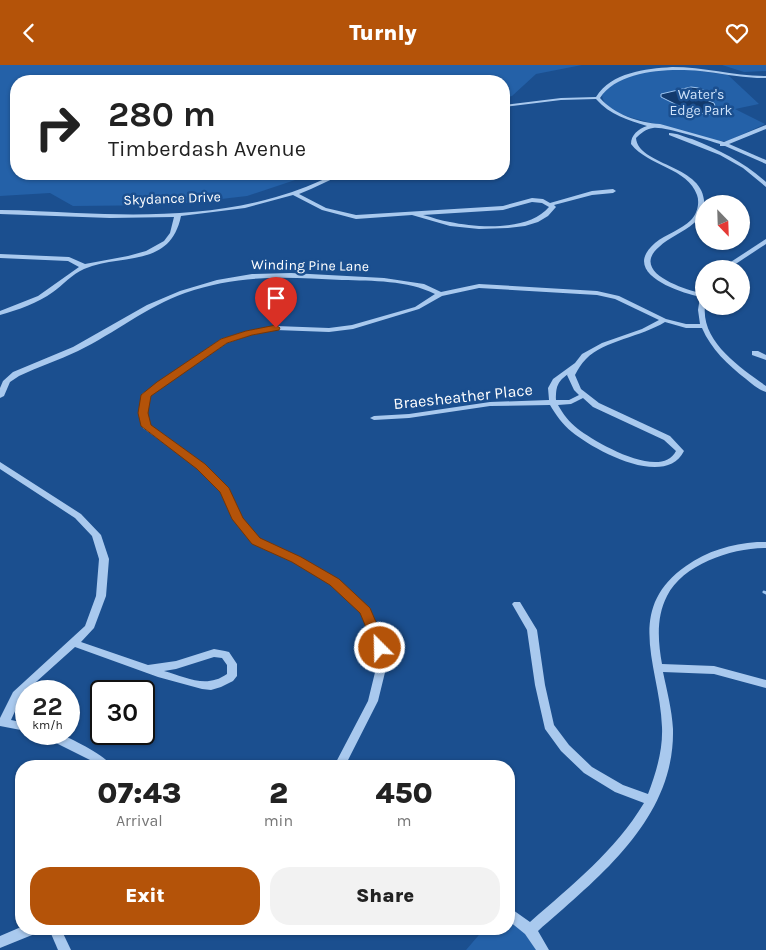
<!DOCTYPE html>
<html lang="en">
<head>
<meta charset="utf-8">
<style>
  :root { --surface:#fff; --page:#f2f2f2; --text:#222; --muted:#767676; --accent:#b45309 }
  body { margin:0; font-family:Karla,sans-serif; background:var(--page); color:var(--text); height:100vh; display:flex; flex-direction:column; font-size:19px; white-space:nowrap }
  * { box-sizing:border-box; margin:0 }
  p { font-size:16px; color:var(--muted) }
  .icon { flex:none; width:28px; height:28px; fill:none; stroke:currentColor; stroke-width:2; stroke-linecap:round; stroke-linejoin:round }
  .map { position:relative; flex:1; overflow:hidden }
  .drawer { position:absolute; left:15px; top:695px; width:500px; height:175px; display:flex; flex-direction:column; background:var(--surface); border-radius:20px; box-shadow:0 1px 4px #0004 }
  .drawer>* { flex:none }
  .hud { position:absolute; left:10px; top:10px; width:500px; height:105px; border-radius:20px; box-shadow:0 1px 4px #0004; background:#fff; color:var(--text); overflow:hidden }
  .needle { width:32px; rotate:157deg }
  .tools { position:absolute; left:695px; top:130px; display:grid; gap:10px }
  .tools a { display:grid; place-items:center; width:55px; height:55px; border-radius:50%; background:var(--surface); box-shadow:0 1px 4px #0004; font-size:25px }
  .speed { position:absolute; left:15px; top:615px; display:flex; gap:10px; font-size:25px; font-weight:700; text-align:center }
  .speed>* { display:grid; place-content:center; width:65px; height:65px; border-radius:50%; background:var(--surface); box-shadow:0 1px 4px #0004; line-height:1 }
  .speed small { font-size:12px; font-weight:400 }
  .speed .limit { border:2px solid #111; border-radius:8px; background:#fff; color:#111 }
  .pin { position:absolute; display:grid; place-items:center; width:42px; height:42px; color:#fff; margin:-51px -21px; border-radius:50% 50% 50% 0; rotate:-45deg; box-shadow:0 0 5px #0007 }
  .pin .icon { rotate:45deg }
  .me { position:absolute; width:55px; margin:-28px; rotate:337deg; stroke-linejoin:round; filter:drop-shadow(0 0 4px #0008) }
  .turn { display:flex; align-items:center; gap:18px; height:105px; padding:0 15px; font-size:22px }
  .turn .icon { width:65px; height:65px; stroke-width:2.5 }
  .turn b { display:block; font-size:35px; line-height:42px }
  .eta { display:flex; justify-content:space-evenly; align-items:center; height:85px; text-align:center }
  .eta b { font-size:30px; font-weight:800; line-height:35px }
  .action { display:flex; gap:10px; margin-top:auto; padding:10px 15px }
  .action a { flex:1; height:58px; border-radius:20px; background:var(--accent); color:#fff; font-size:20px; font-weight:800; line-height:58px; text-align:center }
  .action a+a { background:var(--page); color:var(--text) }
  header { display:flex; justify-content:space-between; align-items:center; height:65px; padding:0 15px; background:var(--accent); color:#fff; font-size:22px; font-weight:800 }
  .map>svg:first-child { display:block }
  .green { fill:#2461a8 }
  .water { fill:#123a6d; stroke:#9cc4f0 }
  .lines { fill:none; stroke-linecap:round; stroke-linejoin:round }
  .stream { stroke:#9cc4f0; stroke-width:3 }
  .minor { fill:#a9c9ee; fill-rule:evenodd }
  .route { fill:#b45309; stroke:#753606 }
  .labels { text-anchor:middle; stroke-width:5; stroke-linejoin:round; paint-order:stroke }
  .far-park-label { font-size:14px; fill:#cfe3fa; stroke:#1b4f8f }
  .far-street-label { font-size:14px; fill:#fff; stroke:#1b4f8f }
  .street-label { font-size:16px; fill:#fff; stroke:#1b4f8f }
</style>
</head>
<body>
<header><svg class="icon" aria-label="back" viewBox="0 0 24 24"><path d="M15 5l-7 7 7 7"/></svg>Turnly<svg class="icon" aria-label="heart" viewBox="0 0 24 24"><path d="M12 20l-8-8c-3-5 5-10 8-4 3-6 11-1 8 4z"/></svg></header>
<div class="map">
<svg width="766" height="885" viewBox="0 0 766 885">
  <rect width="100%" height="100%" fill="#1b4f8f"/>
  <g class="green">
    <polygon points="0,0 582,0 536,9 512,31 504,33 504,16 16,16 16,109 313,109 247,131 169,140 73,141 50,128 0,131"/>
    <polygon points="722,0 766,0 766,6 744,7"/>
    <path d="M686,4L728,10L759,39L735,44L765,59L728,76H719L629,52C618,48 602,42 602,29C620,6 659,5 686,4Z"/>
    <polygon points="509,849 530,865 543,885 466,885 484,864 509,864"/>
  </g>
  <polygon class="water" points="691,22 699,23 705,26 699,32 714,38 717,46 708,50 679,41 661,32 661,29"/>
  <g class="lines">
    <polyline class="stream" points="764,527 766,528"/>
    <g class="minor">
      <path d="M672,2C704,2 734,11 766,11V13H757C738,12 719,8 700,6C669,3 618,5 600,33C614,49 639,58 660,59L724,77L766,60V64L729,79L766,95V99L725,81H720V79C706,75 664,61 653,63C646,64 641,68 636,73C638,100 701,100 704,135C705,143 701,153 694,158C683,168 669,172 659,182C630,207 683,224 701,228L704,227V241H705C701,277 741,303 766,321V327C759,325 752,319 746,314C728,300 711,284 702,263H686L665,257C641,272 605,275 586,294C581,299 578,304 575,310L581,324L599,338L670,371L684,386C665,424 594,385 572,367C562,359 556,350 550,340L490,341L409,353L374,355L370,353L374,351L409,349L490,337L549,335L548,323L553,314L575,298L582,289L602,278L642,264L659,255L615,234L597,230L479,223L442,231L419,244L353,264L329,267L276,265L251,270L227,278L150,330L147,347L150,360L204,399L228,424L242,453L259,474L299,493L338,515L368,543L389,591L378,636L345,701H334L368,636L379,591L361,548L332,519L293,497L253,478L234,454L221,427L198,403L143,363L139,347L142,329L221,274L247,266L276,261L329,263L352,260L415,242L435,229C407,215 373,216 342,215C286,212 239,209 185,228C146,242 115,268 78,286C59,295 38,302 19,311L10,317L4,331L0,333V323L3,316L13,307L73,282L147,240L180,226L217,215L252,209L291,208L384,213L424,219L441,227L479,219L597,226L619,231L666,254L686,259H700L698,245L700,232C678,227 620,208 655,178C666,169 681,165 691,155C697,149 700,138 697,130C688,103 648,101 631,79C631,70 638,64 647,61C628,55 610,50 596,34L561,35L504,42V40L561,33L596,32C612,7 645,4 672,2ZM568,309L567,310L574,325L579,330L569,335H556C556,322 557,317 568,309ZM583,333L593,342L664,375L676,386C661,416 595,377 578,364C569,357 563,349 558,340L571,339Z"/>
      <path d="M669,68C677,68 684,72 692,74C719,85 744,97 766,117V122L743,103L720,90L669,70Z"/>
      <path d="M336,109H343L311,124L299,129L326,143L356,150L503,141L532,133L543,134L550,138L592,126L613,124L616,126L613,128L592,130L554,140L556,142L548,151L538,157L525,161L508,163L479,164L450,161L412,150L356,154L322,145L293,130L245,143L181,151C170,204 121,188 84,204C72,209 63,220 53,227C38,238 18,245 0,250V246L38,231L79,202L68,196L0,193V189L69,192L85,199L128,191L146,186L164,176L170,168L174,152L110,153L0,149V145C25,145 51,147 76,148C142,151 212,151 276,132C297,126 316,118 336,109ZM532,137L542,138L549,142C529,166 478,163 450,157C441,156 432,152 423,150L503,145Z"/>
      <polygon points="766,174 766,179 728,204 720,204"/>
      <polygon points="752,286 758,286 766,290 766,295 752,290"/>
      <path d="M0,397L81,449L101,470L109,494L106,531L94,563L81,577L148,600L176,596L214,584L225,586L229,587L237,599V611L233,616L221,622L211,625L202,624L158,612L75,582L26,626L21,633L11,655L26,658V666L0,661V653L13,627L85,561L96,531L99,494L92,471L75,453L0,404ZM214,592L222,593L227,600V609C206,624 186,612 164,606L176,604Z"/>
      <path d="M757,477H766V483C732,483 683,499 667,531C656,552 658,577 662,599L714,601L766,615V623L714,609L663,607C667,626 672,645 673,664C675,754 599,812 538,866L549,885H536L525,869L509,856V843L513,845L530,857C572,820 615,786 644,738L615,727L584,708L561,686L545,664L535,620L527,565L512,539L514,537H520L537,565L545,620L554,660L569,680L592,702L623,720L648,729C656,708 663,685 662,662C660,602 623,545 686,501C707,486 731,479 757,477Z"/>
      <path d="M43,669C48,669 54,668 59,669C71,673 106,691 112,701H98L92,696L44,672Z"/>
      <polygon points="21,862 21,864 38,864 37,868 0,883 0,871"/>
      <polygon points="49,864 61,864 71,885 58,885"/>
    </g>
  </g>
  <polygon class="route" points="276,260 280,263 279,265 252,270 227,278 151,331 148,348 151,360 205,399 229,423 243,453 260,473 301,492 339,514 370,543 387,583 385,586 376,586 360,548 330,520 292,497 252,479 232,454 220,427 197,404 141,361 138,348 141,330 157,317 221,274 246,266"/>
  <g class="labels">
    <g class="far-park-label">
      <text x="701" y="34">Water's<tspan x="701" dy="16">Edge Park</tspan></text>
    </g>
    <g class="far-street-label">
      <text transform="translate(172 133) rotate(-2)" y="5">Skydance Drive</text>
      <text transform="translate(310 200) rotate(1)" y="5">Winding Pine Lane</text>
    </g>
    <g class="street-label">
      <text transform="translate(463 331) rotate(-6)" y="6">Braesheather Place</text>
    </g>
  </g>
</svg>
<div class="tools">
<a><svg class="needle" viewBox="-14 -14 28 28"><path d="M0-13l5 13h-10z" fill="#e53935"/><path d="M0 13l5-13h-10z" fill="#767676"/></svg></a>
<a><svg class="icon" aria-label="search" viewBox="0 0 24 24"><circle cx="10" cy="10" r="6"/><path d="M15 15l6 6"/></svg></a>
</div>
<div class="speed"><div>22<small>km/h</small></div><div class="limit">30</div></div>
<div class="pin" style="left:276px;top:263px;background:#d93025"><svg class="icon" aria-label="arrive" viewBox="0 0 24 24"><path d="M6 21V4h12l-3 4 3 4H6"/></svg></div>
<svg class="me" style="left:380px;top:583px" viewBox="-20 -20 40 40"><circle r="17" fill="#b45309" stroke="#fff" stroke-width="3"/><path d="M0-11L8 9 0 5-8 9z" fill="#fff"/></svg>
<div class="hud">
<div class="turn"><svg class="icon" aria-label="right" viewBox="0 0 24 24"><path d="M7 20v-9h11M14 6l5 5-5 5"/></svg><div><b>280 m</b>Timberdash Avenue</div></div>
</div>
<section class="drawer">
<div class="eta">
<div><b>07:43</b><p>Arrival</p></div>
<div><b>2</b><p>min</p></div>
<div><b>450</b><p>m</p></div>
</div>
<div class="action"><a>Exit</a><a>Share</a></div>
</section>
</div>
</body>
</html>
